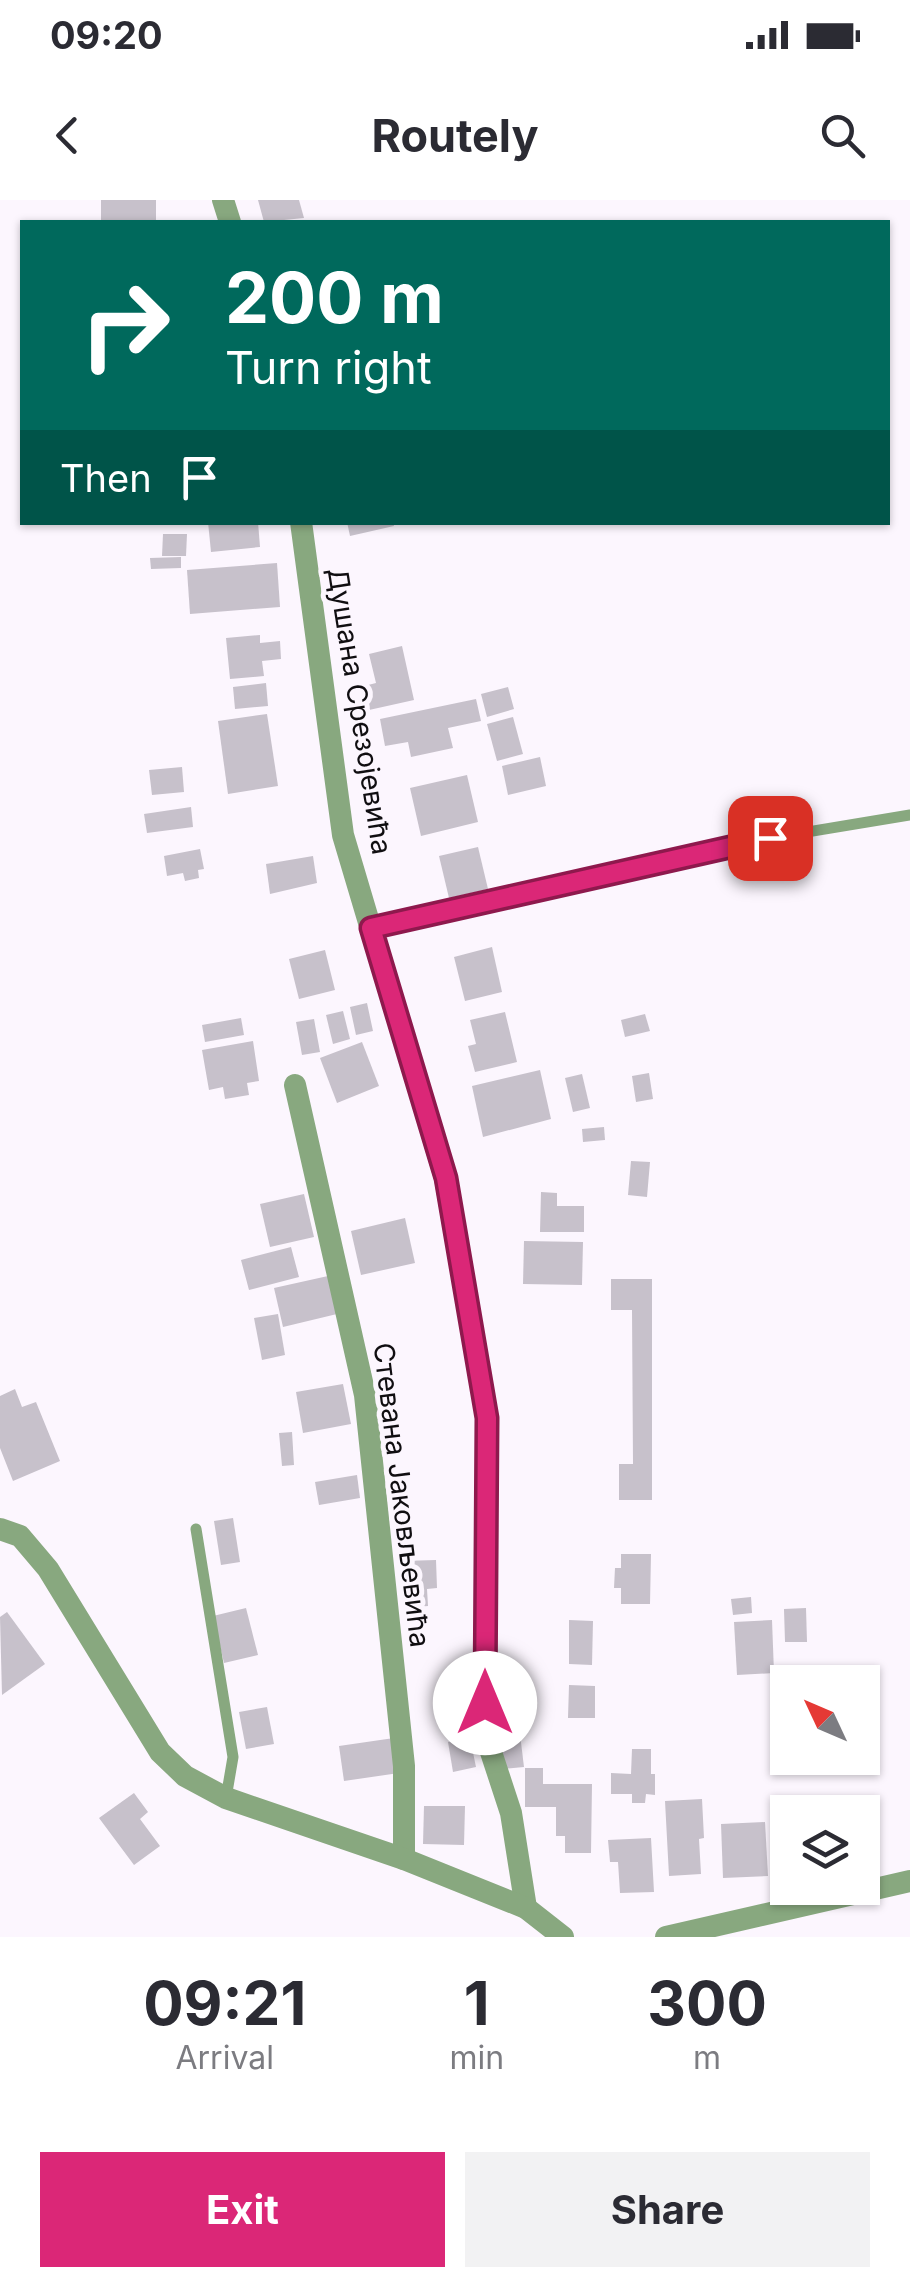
<!DOCTYPE html>
<html lang="en">
<head>
<meta charset="utf-8">
<style>
  :root { --surface:#fff; --page:#f2f2f3; --text:#2b2b33; --muted:#7c7c81; --accent:#db2777 }
  body { margin:0; font-family:Inter,sans-serif; background:var(--page); color:var(--text); height:100vh; display:flex; flex-direction:column; font-size:38px; white-space:nowrap }
  * { box-sizing:border-box; margin:0 }
  p { font-size:32px; color:var(--muted) }
  .icon { flex:none; width:55px; height:55px; fill:none; stroke:currentColor; stroke-width:2; stroke-linecap:round; stroke-linejoin:round }
  .map { position:relative; height:1737px; overflow:hidden }
  .details { display:flex; flex-direction:column; background:var(--surface); flex:1 }
  .details>* { flex:none }
  .top-card { position:absolute; left:20px; top:20px; width:870px; height:305px; border-radius:0px; box-shadow:0 2px 8px #0004; background:#00695c; color:#fff; overflow:hidden }
  .needle { width:65px; rotate:314deg }
  .tools { position:absolute; left:770px; top:1465px; display:grid; gap:20px }
  .tools a { display:grid; place-items:center; width:110px; height:110px; border-radius:0px; background:var(--surface); box-shadow:0 2px 8px #0004; font-size:50px }
  .pin { position:absolute; display:grid; place-items:center; width:85px; height:85px; color:#fff; margin:-42px; border-radius:20px; box-shadow:0 5px 15px #0006 }
  .me { position:absolute; width:110px; margin:-55px; rotate:0deg; stroke-linejoin:round; filter:drop-shadow(0 0 8px #0008) }
  .turn { display:flex; align-items:center; gap:35px; height:210px; padding:0 40px; font-size:45px }
  .turn .icon { width:130px; height:130px; stroke-width:2.5 }
  .turn b { display:block; font-size:70px; line-height:85px }
  .then { display:flex; align-items:center; height:95px; padding:0 40px; background:#0003; gap:20px; font-size:38px }
  .eta { display:flex; justify-content:space-evenly; align-items:center; height:170px; text-align:center }
  .eta b { font-size:60px; font-weight:700; line-height:70px }
  .cta { display:flex; gap:20px; margin-top:auto; padding:20px 40px }
  .cta a { flex:1; height:115px; border-radius:0px; background:var(--accent); color:#fff; font-size:40px; font-weight:700; line-height:115px; text-align:center }
  .cta a+a { background:var(--page); color:var(--text) }
  .status { display:flex; justify-content:space-between; align-items:center; height:70px; padding:0 50px; background:var(--surface); direction:ltr }
  .status svg { height:28px; fill:currentColor }
  header { display:flex; justify-content:space-between; align-items:center; height:130px; padding:0 40px; background:var(--surface); font-size:45px; font-weight:700 }
  .map>svg:first-child { display:block }
  .building { fill:#c7c1cb }
  .lines { fill:none; stroke-linecap:round; stroke-linejoin:round }
  .service { stroke:#88a87f; stroke-width:11 }
  .minor { stroke:#88a87f; stroke-width:22 }
  .route-casing { stroke:#8e194d; stroke-width:25 }
  .route { stroke:#db2777; stroke-width:18 }
  .labels { text-anchor:middle; stroke-width:10; stroke-linejoin:round; paint-order:stroke }
  .street-label { font-size:28px; fill:#100e11; stroke:#fcf6fe }
</style>
</head>
<body>
<div class="status"><b>09:20</b><svg viewBox="0 0 49 12"><path d="M0 12V9h3v3zM5 12V6h3v6zM10 12V3h3v9zM15 12V0h3v12zM26 1h20v11H26zM47 4h2v5h-2z"/></svg></div>
<header><svg class="icon" aria-label="back" viewBox="0 0 24 24"><path d="M15 5l-7 7 7 7"/></svg>Routely<svg class="icon" aria-label="search" viewBox="0 0 24 24"><circle cx="10" cy="10" r="6"/><path d="M15 15l6 6"/></svg></header>
<div class="map">
<svg width="910" height="1737" viewBox="0 0 910 1737">
  <rect width="100%" height="100%" fill="#fcf6fe"/>
  <g class="building">
    <rect x="101" y="0" width="55" height="20"/>
    <polygon points="258,0 299,0 304,18 264,22"/>
    <polygon points="208,322 258,322 260,347 211,352"/>
    <polygon points="347,322 393,322 394,326 350,336"/>
    <polygon points="163,334 187,334 186,356 162,356"/>
    <polygon points="181,357 181,368 151,369 150,358"/>
    <polygon points="277,363 280,407 190,414 187,370"/>
    <polygon points="260,435 260,443 280,441 281,459 262,461 264,476 230,479 226,438"/>
    <polygon points="402,446 414,500 369,510 364,486 376,483 369,454"/>
    <polygon points="266,483 268,506 235,509 233,487"/>
    <polygon points="508,487 514,509 487,517 481,494"/>
    <polygon points="476,499 481,521 448,528 453,548 411,557 408,542 385,546 380,519"/>
    <polygon points="267,514 278,586 228,594 218,521"/>
    <polygon points="513,517 523,554 497,561 487,524"/>
    <polygon points="540,557 546,586 508,595 502,566"/>
    <polygon points="182,567 184,592 152,595 149,570"/>
    <polygon points="467,575 478,622 421,636 410,588"/>
    <polygon points="191,607 193,627 147,633 144,614"/>
    <polygon points="478,647 488,689 449,698 439,656"/>
    <polygon points="200,649 204,669 198,670 199,678 185,681 183,673 167,676 164,656"/>
    <polygon points="313,656 317,683 270,694 266,664"/>
    <polygon points="492,747 502,792 465,801 454,757"/>
    <polygon points="325,750 335,790 299,799 289,759"/>
    <polygon points="367,803 373,831 356,835 350,807"/>
    <polygon points="343,811 350,839 333,844 326,815"/>
    <polygon points="505,812 517,862 475,872 468,846 476,844 470,820"/>
    <polygon points="645,814 650,831 625,837 621,820"/>
    <polygon points="241,818 244,835 205,842 202,825"/>
    <polygon points="314,819 320,852 302,855 296,822"/>
    <polygon points="253,841 259,881 247,883 249,895 225,899 223,887 209,890 202,850"/>
    <polygon points="362,842 379,886 337,903 320,858"/>
    <polygon points="540,870 551,919 483,937 472,886"/>
    <polygon points="649,873 653,899 636,902 632,876"/>
    <polygon points="582,874 590,908 573,912 565,878"/>
    <polygon points="604,927 605,940 583,942 582,929"/>
    <polygon points="631,961 650,962 647,997 628,995"/>
    <polygon points="541,992 557,993 557,1006 584,1006 584,1032 540,1032"/>
    <polygon points="304,994 314,1037 270,1047 260,1004"/>
    <polygon points="405,1018 415,1063 361,1075 351,1031"/>
    <polygon points="524,1041 583,1042 582,1085 523,1084"/>
    <polygon points="291,1047 299,1077 249,1090 241,1060"/>
    <polygon points="328,1076 337,1114 283,1127 274,1088"/>
    <polygon points="611,1079 652,1079 652,1300 619,1300 619,1264 633,1264 632,1110 611,1110"/>
    <polygon points="278,1114 285,1155 262,1160 254,1118"/>
    <polygon points="343,1184 351,1224 303,1233 296,1192"/>
    <polygon points="15,1189 22,1207 36,1202 60,1261 13,1281 0,1248 0,1196"/>
    <polygon points="292,1232 294,1265 282,1266 279,1233"/>
    <polygon points="357,1275 360,1298 319,1305 315,1282"/>
    <polygon points="233,1318 240,1362 221,1365 214,1321"/>
    <polygon points="621,1354 651,1354 650,1404 621,1404 621,1388 614,1388 615,1368 621,1368"/>
    <polygon points="436,1360 437,1388 427,1389 428,1406 405,1408 403,1361"/>
    <polygon points="751,1397 752,1413 733,1415 731,1399"/>
    <polygon points="246,1408 258,1455 224,1463 213,1416"/>
    <polygon points="806,1408 807,1442 785,1442 784,1409"/>
    <polygon points="7,1412 45,1464 2,1495 0,1417"/>
    <polygon points="569,1420 593,1421 592,1465 569,1464"/>
    <polygon points="772,1420 774,1473 737,1475 734,1422"/>
    <polygon points="569,1485 595,1486 595,1518 568,1518"/>
    <polygon points="267,1507 274,1544 246,1549 239,1512"/>
    <polygon points="519,1526 524,1567 503,1569 498,1529"/>
    <polygon points="394,1538 399,1573 344,1581 339,1546"/>
    <polygon points="470,1538 476,1567 453,1572 448,1542"/>
    <polygon points="632,1549 651,1549 651,1574 655,1574 655,1595 646,1594 645,1603 632,1603 632,1594 611,1594 611,1573 631,1574"/>
    <polygon points="525,1568 543,1568 543,1584 592,1584 591,1653 565,1653 565,1636 556,1636 556,1607 525,1607"/>
    <polygon points="134,1593 148,1612 140,1619 160,1646 134,1665 99,1618"/>
    <polygon points="702,1599 704,1638 699,1639 701,1674 669,1676 665,1601"/>
    <polygon points="424,1606 465,1606 464,1645 423,1644"/>
    <polygon points="765,1622 768,1676 723,1678 721,1624"/>
    <polygon points="651,1638 654,1692 620,1693 618,1662 610,1662 608,1640"/>
  </g>
  <g class="lines">
    <g class="service">
      <polyline points="371,728 735,644 910,615"/>
      <polyline points="196,1329 233,1557 226,1598"/>
    </g>
    <g class="minor">
      <polyline points="223,0 230,22"/>
      <polyline points="301,322 343,635 445,978 487,1218 485,1503 489,1546 511,1613 526,1708"/>
      <polyline points="295,885 365,1195 404,1566 404,1659"/>
      <polyline points="0,1329 20,1336 48,1369 160,1552 185,1576 226,1598 404,1659 526,1708 563,1737"/>
      <polyline points="666,1737 910,1681"/>
    </g>
  </g>
  <g class="lines">
    <defs>
      <polyline id="route" points="485,1503 487,1218 446,978 371,728 770,638"/>
    </defs>
    <use href="#route" class="route-casing"/>
    <use href="#route" class="route"/>
  </g>
  <g class="labels">
    <g class="street-label">
      <text transform="translate(360 511) rotate(81)" y="10">Душана Срезојевића</text>
      <text transform="translate(402 1295) rotate(83)" y="10">Стевана Јаковљевића</text>
    </g>
  </g>
</svg>
<div class="tools">
<a><svg class="needle" viewBox="-14 -14 28 28"><path d="M0-13l5 13h-10z" fill="#e53935"/><path d="M0 13l5-13h-10z" fill="#7c7c81"/></svg></a>
<a><svg class="icon" aria-label="layers" viewBox="0 0 24 24"><path d="M12 4l9 5-9 5-9-5zM3 14l9 5 9-5"/></svg></a>
</div>
<div class="pin" style="left:770px;top:638px;background:#d93025"><svg class="icon" aria-label="arrive" viewBox="0 0 24 24"><path d="M6 21V4h12l-3 4 3 4H6"/></svg></div>
<svg class="me" style="left:485px;top:1503px" viewBox="-20 -20 40 40"><circle r="19" fill="#fff"/><path d="M0-13L10 11 0 6-10 11z" fill="#db2777"/></svg>
<div class="top-card">
<div class="turn"><svg class="icon" aria-label="right" viewBox="0 0 24 24"><path d="M7 20v-9h11M14 6l5 5-5 5"/></svg><div><b>200 m</b>Turn right</div></div>
<div class="then">Then<svg class="icon" aria-label="arrive" viewBox="0 0 24 24"><path d="M6 21V4h12l-3 4 3 4H6"/></svg></div>
</div>
</div>
<section class="details">
<div class="eta">
<div><b>09:21</b><p>Arrival</p></div>
<div><b>1</b><p>min</p></div>
<div><b>300</b><p>m</p></div>
</div>
<div class="cta"><a>Exit</a><a>Share</a></div>
</section>
</body>
</html>
